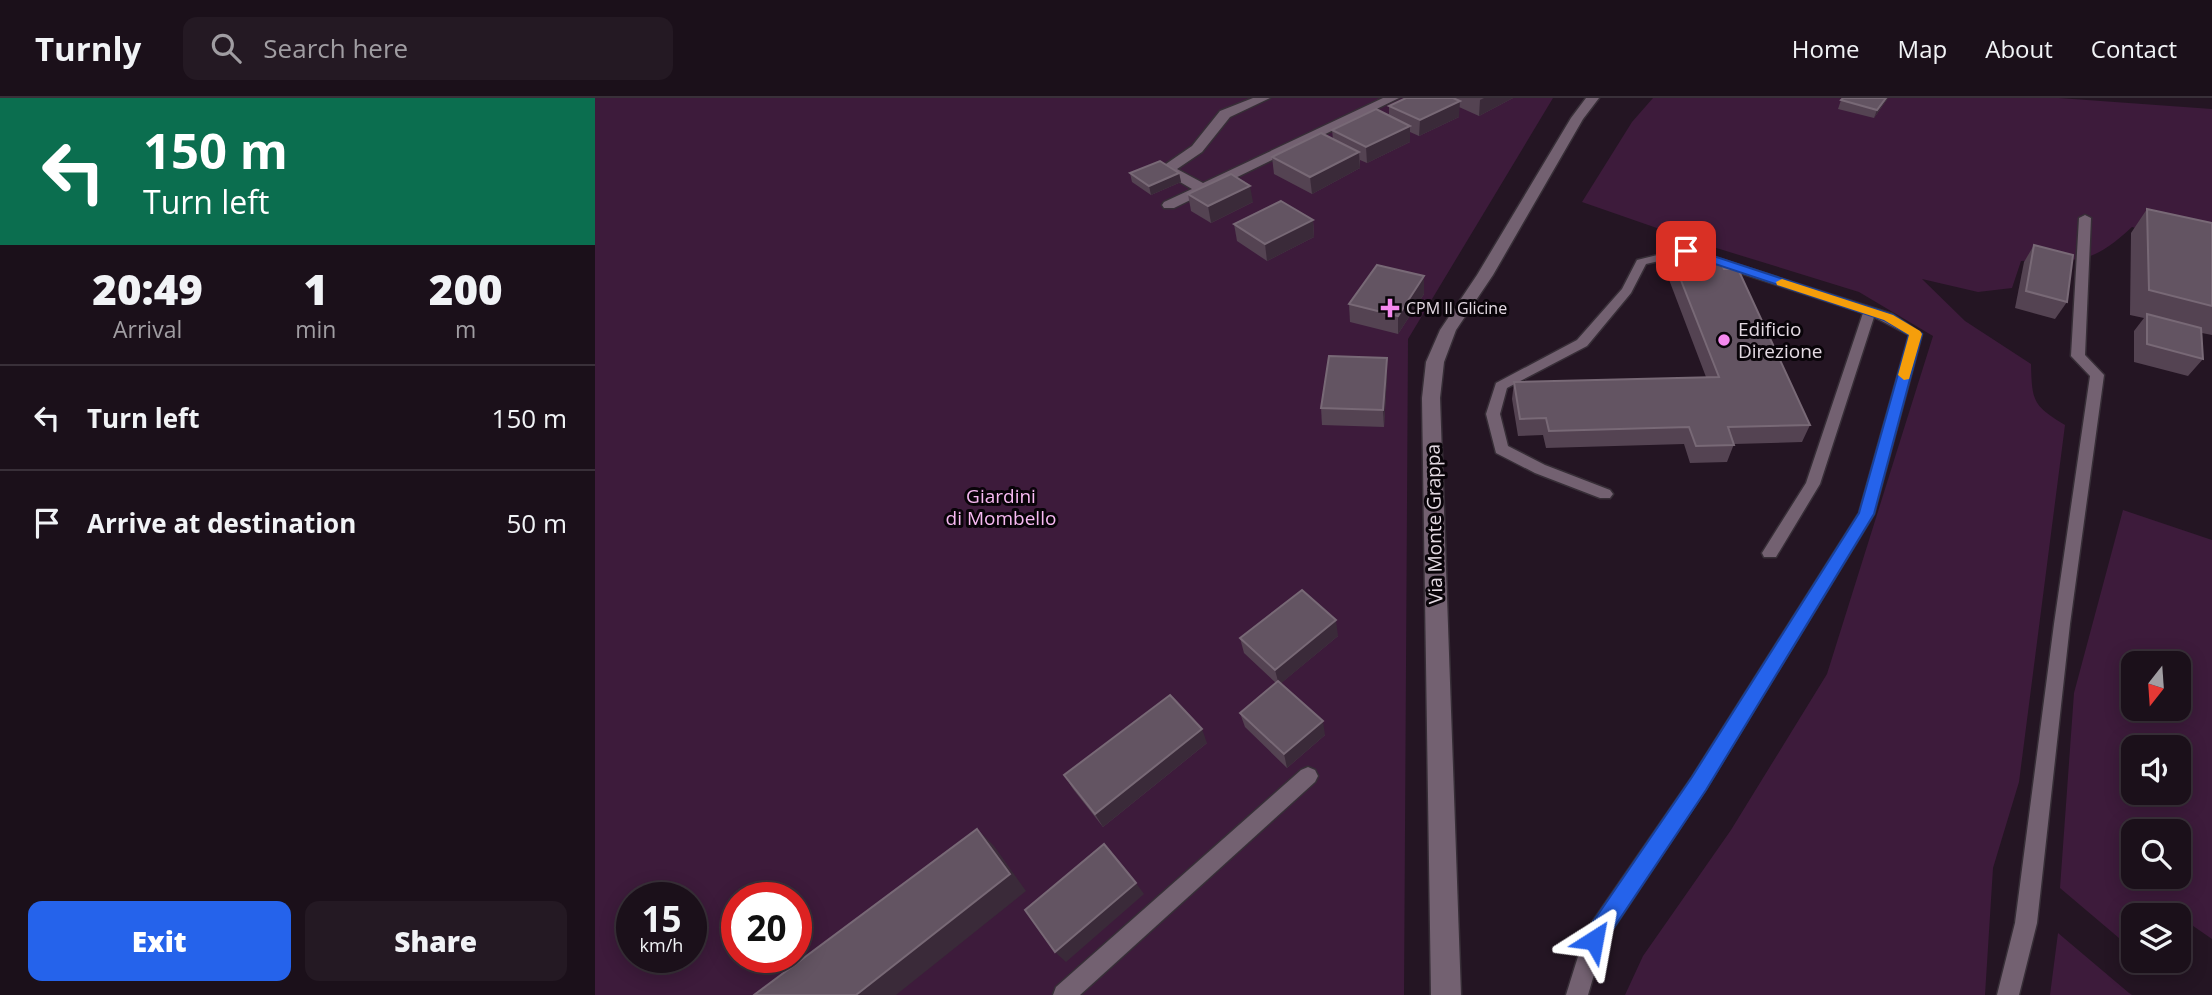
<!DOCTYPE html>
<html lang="en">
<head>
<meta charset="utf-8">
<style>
  :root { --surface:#1b101a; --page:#241923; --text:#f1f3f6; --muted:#a09da2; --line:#393039; --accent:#2563eb }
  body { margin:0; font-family:"Open Sans",sans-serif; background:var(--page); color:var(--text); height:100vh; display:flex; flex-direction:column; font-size:26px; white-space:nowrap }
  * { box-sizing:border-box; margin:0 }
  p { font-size:23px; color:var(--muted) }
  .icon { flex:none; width:38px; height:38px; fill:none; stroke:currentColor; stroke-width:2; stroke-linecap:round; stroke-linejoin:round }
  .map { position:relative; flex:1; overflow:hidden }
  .drawer { display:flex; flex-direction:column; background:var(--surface); width:595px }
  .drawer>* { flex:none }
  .banner { background:#0b6e4f; color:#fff; overflow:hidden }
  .needle { width:46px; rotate:197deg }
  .fabs { position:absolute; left:1526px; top:553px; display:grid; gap:14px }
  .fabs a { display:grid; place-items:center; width:70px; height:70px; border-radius:14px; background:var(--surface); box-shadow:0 4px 18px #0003,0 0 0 2px var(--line); font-size:35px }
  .speed { position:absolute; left:21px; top:784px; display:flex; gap:14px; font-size:35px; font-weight:700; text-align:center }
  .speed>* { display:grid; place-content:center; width:91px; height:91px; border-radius:50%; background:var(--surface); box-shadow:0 4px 18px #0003,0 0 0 2px var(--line); line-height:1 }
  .speed small { font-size:18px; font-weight:400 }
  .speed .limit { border:10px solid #d22; background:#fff; color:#111 }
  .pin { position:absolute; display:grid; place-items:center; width:60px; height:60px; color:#fff; margin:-30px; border-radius:14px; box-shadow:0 4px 10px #0006 }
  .me { position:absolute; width:77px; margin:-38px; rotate:34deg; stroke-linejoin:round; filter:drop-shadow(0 0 5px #0008) }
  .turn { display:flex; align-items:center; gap:24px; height:147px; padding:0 28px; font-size:32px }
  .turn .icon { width:91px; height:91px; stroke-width:2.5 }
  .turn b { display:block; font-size:49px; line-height:60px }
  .eta { display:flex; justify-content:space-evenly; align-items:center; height:119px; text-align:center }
  .eta b { font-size:42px; font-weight:800; line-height:49px }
  .primary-button { display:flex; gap:14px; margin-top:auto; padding:14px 28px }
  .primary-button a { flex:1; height:80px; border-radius:14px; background:var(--accent); color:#fff; font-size:28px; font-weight:800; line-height:80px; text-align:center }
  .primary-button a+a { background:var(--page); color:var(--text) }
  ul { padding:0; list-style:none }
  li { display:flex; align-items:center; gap:21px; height:105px; padding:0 28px; border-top:2px solid var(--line) }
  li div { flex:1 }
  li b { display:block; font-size:26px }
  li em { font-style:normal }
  header { display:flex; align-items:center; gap:42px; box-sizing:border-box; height:98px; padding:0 35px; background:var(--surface); border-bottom:2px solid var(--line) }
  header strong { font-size:33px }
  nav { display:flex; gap:38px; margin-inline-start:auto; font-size:24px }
  .search { width:490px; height:63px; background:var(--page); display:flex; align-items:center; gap:18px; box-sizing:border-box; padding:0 24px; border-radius:14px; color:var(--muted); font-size:26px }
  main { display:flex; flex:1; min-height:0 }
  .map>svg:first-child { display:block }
  .green { fill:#3d1b3b; fill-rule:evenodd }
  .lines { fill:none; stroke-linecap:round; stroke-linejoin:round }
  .lane-casing { stroke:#372e37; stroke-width:3 }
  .street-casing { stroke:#372e37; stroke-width:3 }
  .lane { fill:#736171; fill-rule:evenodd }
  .street { fill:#736171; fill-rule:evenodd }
  .wall { fill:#544352 }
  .shaded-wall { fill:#3a2a39 }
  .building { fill:#635462; stroke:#786976; stroke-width:2 }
  .route { fill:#2563eb; stroke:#184099; stroke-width:2 }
  .slow { fill:#f59e0b }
  .poi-dot { fill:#f589ef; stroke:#090409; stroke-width:2.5 }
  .labels { text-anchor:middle; stroke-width:6; stroke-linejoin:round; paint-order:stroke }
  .far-poi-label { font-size:16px; fill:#e4dae3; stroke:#090409; text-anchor:start }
  .poi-label { font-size:19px; fill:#e4dae3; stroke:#090409; text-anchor:start }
  .park-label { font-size:19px; fill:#f8baf3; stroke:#090409 }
  .street-label { font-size:19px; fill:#e4dae3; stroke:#090409 }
</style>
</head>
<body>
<header>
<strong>Turnly</strong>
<div class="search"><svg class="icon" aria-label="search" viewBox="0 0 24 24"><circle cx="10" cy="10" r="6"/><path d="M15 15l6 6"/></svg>Search here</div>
<nav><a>Home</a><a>Map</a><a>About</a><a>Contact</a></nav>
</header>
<main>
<section class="drawer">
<div class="banner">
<div class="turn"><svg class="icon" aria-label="left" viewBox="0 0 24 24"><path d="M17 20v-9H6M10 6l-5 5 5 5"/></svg><div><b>150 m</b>Turn left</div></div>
</div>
<div class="eta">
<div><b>20:49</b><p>Arrival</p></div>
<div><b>1</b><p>min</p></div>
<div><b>200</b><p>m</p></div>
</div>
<ul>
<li><svg class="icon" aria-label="left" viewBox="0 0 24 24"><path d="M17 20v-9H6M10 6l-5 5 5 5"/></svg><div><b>Turn left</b></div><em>150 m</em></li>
<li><svg class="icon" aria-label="arrive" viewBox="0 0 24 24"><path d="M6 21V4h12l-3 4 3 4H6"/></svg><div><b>Arrive at destination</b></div><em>50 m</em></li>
</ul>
<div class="primary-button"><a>Exit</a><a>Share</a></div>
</section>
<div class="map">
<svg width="1617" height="897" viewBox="0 0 1617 897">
  <rect width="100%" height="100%" fill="#241523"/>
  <g class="green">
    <path d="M0,0H958L813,241L809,897H0ZM37,800H96V859H37ZM142,800H201V859H142Z"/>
    <path d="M1058,0H1464L1617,11V150L1537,129C1493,170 1481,161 1426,163L1417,190L1383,194L1327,181L1370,223L1436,266C1437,304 1438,307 1470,327L1424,684L1398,770L1390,897H1030L1048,858L1136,732L1232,576L1338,238L1264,194L1102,144L987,104L1037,24Z"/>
    <path d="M1528,412L1617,442V841L1575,812L1566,817H1538V832L1524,840L1465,790L1479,595ZM1538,565H1584V611H1538ZM1538,649H1584V695H1538ZM1584,733V779H1538V733Z"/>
    <polygon points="1463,835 1534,895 1537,897 1455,897"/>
  </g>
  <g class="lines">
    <defs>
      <g id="lane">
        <polygon points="1490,117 1496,120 1490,257 1509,277 1475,526 1442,825 1424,897 1402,897 1420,825 1459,526 1495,278 1476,258 1484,120"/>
        <polygon points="1091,150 1297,216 1327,236 1279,416 1111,691 1008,846 993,897 971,897 991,833 1097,679 1264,415 1314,237 1279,219 1225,386 1181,459 1169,459 1167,455 1211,385 1268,215 1090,157 1051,166 1036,195 992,248 912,290 905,316 913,348 950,367 1015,392 1018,396 1015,400 1005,400 940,375 901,355 891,316 901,285 982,242 1027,191 1042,162"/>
        <polygon points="713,669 720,672 723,678 720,684 485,897 458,897 461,889 706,672"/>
      </g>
      <g id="street">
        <polygon points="658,0 675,0 635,19 607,54 582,71 608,85 788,0 804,0 579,110 569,110 567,107 569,104 597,91 568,74 568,68 597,48 625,13"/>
        <polygon points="991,0 1004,0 988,21 898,177 861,232 849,264 845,300 866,897 836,897 827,300 831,264 845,232 882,177 976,20"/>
      </g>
    </defs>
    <use href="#lane" class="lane-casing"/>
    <use href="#street" class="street-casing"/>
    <use href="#lane" class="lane"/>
    <use href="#street" class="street"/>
  </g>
  <g class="wall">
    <polygon points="811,0 918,0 884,18 864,9 864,19 824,38 815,34 815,44 772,65 765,62 765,70 717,96 679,76 677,59 738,41 737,32 794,18 794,8"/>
    <polygon points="1293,0 1279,20 1243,11 1246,2"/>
    <polygon points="535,75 584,75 586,84 556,97 537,84"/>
    <polygon points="593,96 658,104 616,125 596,113"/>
    <polygon points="1552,111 1617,125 1617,237 1607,235 1608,261 1593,278 1539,264 1539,233 1549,220 1535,217 1536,135"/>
    <polygon points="718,122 719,139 672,163 642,143 639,126"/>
    <polygon points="1439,147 1472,204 1460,221 1420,210 1429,164"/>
    <polygon points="1078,162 1129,171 1215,327 1207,344 1139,346 1132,364 1095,365 1089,346 951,350 948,337 923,338 917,301 919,284 1111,279 1073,179"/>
    <polygon points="829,178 829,196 803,236 755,224 754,206"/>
    <polygon points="792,277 789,329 727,327 726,310"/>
    <polygon points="743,538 686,585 730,637 692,670 650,629 645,615 681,585 649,555 645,540"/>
    <polygon points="612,645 508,729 478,691 469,677"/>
  </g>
  <g class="shaded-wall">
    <polygon points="889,0 918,0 884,18 885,2"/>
    <polygon points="1291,0 1293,0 1279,20 1282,12"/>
    <polygon points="865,3 864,19 824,38 825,22"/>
    <polygon points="815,28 815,44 772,65 771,49"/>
    <polygon points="764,54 765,70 717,96 715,79"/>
    <polygon points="584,75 586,84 556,97 554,88"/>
    <polygon points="655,88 658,104 616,125 613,108"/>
    <polygon points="718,122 719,139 672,163 670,146"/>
    <polygon points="829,178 829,196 803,236 803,218"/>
    <polygon points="792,260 792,277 789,329 788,312"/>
    <polygon points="741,522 743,538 684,587 680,572"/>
    <polygon points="728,623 730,637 692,670 689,656"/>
    <polygon points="607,631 612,645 508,729 500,716"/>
    <polygon points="382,731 399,748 431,793 301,897 261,897"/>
    <polygon points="541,785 549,796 471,864 460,854"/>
  </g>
  <g class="building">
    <polygon points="811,0 858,0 865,3 825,22 794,8"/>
    <polygon points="1248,0 1291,0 1282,12 1246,2"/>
    <polygon points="781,11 815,28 771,49 737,32"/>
    <polygon points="726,35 764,54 715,79 677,59"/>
    <polygon points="565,63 584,75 554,88 535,75"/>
    <polygon points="636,76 655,88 613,108 593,96"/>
    <polygon points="686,103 718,122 670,146 639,126"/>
    <polygon points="1552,111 1617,125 1617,208 1554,192"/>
    <polygon points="1439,147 1478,157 1472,204 1431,193"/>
    <polygon points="1124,161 1129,171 1143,171 1215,327 1133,329 1139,347 1101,348 1094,329 954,333 951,320 925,321 919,284 1124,279 1078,162"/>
    <polygon points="782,167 829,178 803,218 754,206"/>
    <polygon points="1552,216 1606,230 1608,261 1552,246"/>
    <polygon points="734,258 792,260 788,312 726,310"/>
    <polygon points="707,492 741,522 680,572 645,540"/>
    <polygon points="683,583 728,623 689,656 645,615"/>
    <polygon points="575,597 607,631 500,716 469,677"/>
    <polygon points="382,731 415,776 261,897 159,897"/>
    <polygon points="509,746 541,785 460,854 430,812"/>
  </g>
  <polygon class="route" points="1091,149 1298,217 1327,236 1279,416 1111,692 1006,849 999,852 991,849 988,842 991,834 1097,679 1264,415 1314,237 1289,222 1087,155 1085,153"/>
  <polygon class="slow" points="1187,181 1298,217 1325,233 1327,236 1314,281 1309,282 1303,277 1314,237 1289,222 1182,187 1181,184"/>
  <g class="poi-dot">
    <path d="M791.5 199.5h7v7h7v7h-7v7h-7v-7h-7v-7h7z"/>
    <circle cx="1129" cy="242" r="7"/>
  </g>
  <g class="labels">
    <g class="far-poi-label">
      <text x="811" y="216">CPM Il Glicine</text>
    </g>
    <g class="poi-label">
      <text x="1143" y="238">Edificio<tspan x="1143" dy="22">Direzione</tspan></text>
    </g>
    <g class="park-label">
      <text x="406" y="405">Giardini<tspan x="406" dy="22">di Mombello</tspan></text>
    </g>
    <g class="street-label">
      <text transform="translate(839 426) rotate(-91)" y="7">Via Monte Grappa</text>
    </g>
  </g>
</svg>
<div class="fabs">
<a><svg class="needle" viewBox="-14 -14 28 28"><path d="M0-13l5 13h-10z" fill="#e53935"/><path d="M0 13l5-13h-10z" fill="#a09da2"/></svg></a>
<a><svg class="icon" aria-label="sound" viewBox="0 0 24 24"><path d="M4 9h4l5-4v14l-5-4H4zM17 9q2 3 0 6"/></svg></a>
<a><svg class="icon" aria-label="search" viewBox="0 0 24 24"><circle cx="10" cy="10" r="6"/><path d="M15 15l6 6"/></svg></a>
<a><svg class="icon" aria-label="layers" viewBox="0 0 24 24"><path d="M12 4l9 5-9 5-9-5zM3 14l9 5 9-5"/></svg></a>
</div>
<div class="speed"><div>15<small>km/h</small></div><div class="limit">20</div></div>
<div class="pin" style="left:1091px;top:153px;background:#d93025"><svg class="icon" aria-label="arrive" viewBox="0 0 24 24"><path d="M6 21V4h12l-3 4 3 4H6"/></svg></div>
<svg class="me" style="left:999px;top:842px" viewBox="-20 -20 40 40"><path d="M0-17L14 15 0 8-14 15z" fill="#2563eb" stroke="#fff" stroke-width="4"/></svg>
</div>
</main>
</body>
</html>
